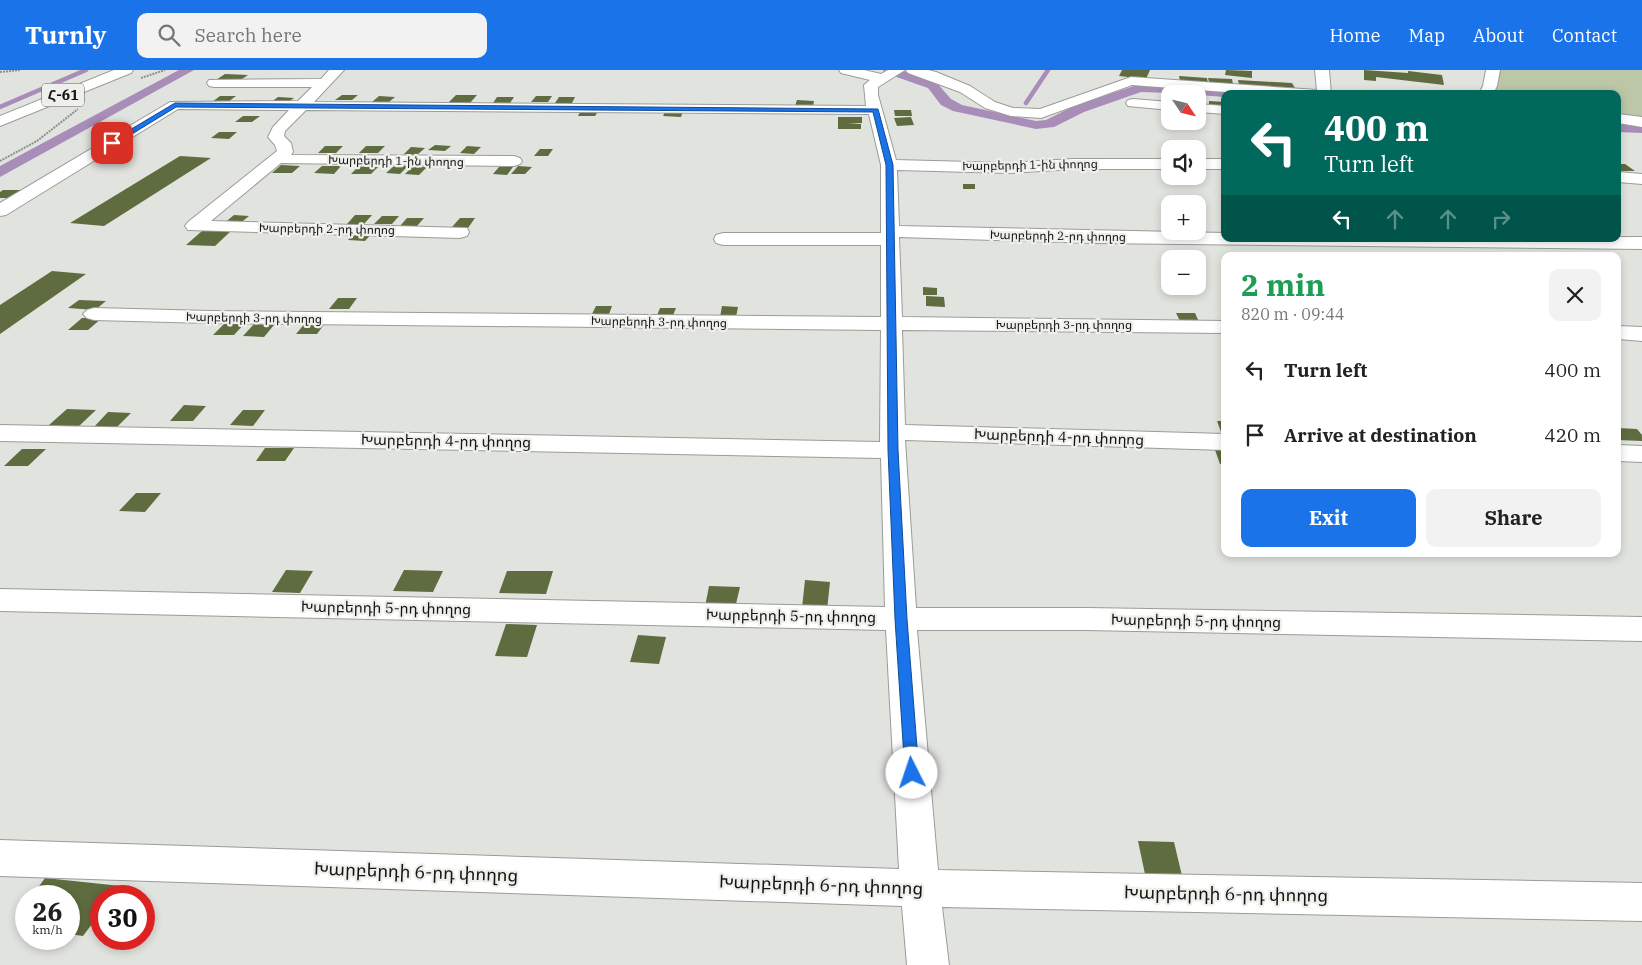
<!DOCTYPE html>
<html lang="en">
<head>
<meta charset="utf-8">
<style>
  :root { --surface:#fff; --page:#f2f2f2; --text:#222; --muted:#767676; --accent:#1a73e8 }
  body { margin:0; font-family:"IBM Plex Serif","Noto Sans Armenian",serif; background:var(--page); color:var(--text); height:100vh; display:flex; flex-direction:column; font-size:19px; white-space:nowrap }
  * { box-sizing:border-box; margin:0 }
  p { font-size:16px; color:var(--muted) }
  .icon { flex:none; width:28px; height:28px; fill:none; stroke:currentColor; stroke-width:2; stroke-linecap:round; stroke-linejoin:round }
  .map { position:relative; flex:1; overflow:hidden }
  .drawer { position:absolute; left:1221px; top:182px; width:400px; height:305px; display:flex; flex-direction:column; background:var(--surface); border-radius:10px; box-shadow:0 2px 8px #0003 }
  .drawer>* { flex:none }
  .top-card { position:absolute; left:1221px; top:20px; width:400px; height:152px; border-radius:10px; box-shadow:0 2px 8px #0003; background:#00695c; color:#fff; overflow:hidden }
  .needle { width:32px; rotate:125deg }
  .buttons { position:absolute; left:1161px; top:15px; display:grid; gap:10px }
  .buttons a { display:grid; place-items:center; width:45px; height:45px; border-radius:10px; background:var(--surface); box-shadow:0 2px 8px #0003; font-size:25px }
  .speed { position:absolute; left:15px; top:815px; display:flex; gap:10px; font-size:25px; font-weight:700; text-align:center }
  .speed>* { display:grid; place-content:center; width:65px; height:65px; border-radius:50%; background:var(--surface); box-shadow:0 2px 8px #0003; line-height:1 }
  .speed small { font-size:12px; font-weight:400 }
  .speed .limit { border:8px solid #d22; background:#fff; color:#111 }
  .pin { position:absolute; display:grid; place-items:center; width:42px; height:42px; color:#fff; margin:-21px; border-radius:10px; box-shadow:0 2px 8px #0006 }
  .me { position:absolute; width:55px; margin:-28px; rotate:356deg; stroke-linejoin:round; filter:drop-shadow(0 0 4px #0008) }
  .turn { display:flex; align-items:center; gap:18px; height:105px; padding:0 20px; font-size:22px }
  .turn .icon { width:65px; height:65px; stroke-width:2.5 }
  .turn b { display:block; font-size:35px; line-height:42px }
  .lanes { display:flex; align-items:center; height:48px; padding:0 20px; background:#0003; justify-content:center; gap:25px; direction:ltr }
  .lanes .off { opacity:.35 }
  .round { display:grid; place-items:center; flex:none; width:52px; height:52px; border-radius:10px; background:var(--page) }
  .head { display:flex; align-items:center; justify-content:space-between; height:85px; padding:0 20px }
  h1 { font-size:30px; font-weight:700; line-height:38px; color:#1e9e55 }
  .primary-button { display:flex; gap:10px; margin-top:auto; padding:10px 20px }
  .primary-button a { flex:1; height:58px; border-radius:10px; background:var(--accent); color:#fff; font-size:20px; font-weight:700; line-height:58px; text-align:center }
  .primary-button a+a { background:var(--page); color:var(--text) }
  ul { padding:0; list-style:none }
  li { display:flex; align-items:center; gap:15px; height:65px; padding:0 20px }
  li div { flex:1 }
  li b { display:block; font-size:19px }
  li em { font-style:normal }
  header { display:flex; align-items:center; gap:30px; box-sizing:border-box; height:70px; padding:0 25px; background:var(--accent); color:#fff }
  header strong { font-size:24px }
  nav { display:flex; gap:28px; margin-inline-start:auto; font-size:18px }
  .search { width:350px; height:45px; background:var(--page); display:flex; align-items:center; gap:12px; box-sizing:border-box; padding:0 18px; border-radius:10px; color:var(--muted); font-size:19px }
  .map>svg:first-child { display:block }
  .green { fill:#bcc7a7 }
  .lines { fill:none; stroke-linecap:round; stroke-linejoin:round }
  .stream { stroke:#a78db8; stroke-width:4.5 }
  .canal { fill:#a78db8; fill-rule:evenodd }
  .building { fill:#5e6c3f }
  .minor-casing { stroke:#9b9c98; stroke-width:2 }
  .major-casing { stroke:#9b9c98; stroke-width:2 }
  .path { stroke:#8e908d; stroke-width:2; stroke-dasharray:2 1; stroke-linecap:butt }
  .minor { fill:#fff; fill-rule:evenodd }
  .major { fill:#fff; fill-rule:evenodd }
  .route { fill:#1a73e8; stroke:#114b97 }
  .labels { text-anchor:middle; stroke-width:4.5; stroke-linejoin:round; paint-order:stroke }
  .far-street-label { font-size:12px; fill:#151614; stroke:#eff0ec }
  .shield { fill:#eff0ec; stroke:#565755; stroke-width:1 }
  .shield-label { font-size:14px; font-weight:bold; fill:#151614 }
  .street-label { font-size:15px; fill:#151614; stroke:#eff0ec }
  .near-street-label { font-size:18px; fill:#151614; stroke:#eff0ec }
</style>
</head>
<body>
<header>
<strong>Turnly</strong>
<div class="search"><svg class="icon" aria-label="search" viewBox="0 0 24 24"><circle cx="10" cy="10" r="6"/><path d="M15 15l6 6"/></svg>Search here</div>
<nav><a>Home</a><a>Map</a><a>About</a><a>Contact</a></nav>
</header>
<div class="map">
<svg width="1642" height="895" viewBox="0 0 1642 895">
  <rect width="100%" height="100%" fill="#e1e3df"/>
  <polygon class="green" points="1495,0 1642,0 1642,48 1618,45 1618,24 1492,24"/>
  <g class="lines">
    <g class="stream">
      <polyline points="1026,33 1048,0"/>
      <polyline points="0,37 86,0"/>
    </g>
    <g class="canal">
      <polygon points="179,0 194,0 0,107 0,96"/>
      <polygon points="883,0 901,0 936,12 951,29 962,35 1036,51 1046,50 1074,36 1140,14 1241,20 1247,24 1225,24 1225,27 1198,25 1198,24 1141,22 1084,42 1054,57 1036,59 953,41 941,35 928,18 885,3"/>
      <polygon points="1618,54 1642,55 1642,63 1618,62"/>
    </g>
  </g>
  <g class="building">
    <polygon points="1122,0 1150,0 1146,9 1119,6"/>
    <polygon points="1226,0 1252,1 1252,8 1225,5"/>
    <polygon points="1364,0 1408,3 1408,1 1442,5 1444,15 1376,7 1376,11 1364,10"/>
    <polygon points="225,4 248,5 239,11 216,10"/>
    <polygon points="1179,6 1207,8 1208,13 1180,11"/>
    <polygon points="1208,8 1232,9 1233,14 1209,12"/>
    <polygon points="1238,10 1292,13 1295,18 1239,15"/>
    <polygon points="342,25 358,25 352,30 335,30"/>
    <polygon points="456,25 477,25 470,33 448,33"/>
    <polygon points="220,26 236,26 228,32 212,32"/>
    <polygon points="379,26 395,27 389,32 372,32"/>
    <polygon points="536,26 552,26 548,32 531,32"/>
    <polygon points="278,27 294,28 287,33 270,33"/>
    <polygon points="497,27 514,27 510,33 493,33"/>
    <polygon points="559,27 575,27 572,33 555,33"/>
    <polygon points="797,30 814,31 813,37 795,36"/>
    <polygon points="1209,31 1225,32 1225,38 1209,36"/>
    <polygon points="581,40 599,40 595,46 578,46"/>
    <polygon points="666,40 683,41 681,47 663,46"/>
    <polygon points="894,40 911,40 912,46 895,46"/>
    <polygon points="243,46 260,46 252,52 235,52"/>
    <polygon points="838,47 862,47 862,53 848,53 861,54 861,59 838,59"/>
    <polygon points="911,47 914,55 897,56 894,48"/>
    <polygon points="219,62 237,62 229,69 211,68"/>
    <polygon points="435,75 451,76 445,81 428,80"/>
    <polygon points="325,76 343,76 336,83 318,83"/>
    <polygon points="366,76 385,76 378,83 359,83"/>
    <polygon points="467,76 481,77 474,84 460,83"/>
    <polygon points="411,77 425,78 417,85 404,84"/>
    <polygon points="540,79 553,79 548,86 534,86"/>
    <polygon points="180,86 211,88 104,156 70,153"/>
    <polygon points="1618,94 1625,94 1635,101 1618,101"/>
    <polygon points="281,95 300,96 292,103 272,103"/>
    <polygon points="322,96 341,96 334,104 314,103"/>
    <polygon points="359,96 378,97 371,104 351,104"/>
    <polygon points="394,96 408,96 400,104 386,103"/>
    <polygon points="413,96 427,97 419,105 405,104"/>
    <polygon points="518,96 532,97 525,104 511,104"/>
    <polygon points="499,97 513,97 507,105 493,104"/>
    <rect x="963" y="114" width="12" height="5"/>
    <polygon points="3,120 23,120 10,128 0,128 0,122"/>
    <polygon points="234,145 249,146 238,155 223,154"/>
    <polygon points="355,145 372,145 364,154 347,154"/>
    <polygon points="382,146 399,146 392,154 374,154"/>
    <polygon points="407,148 424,148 417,156 400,156"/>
    <polygon points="460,148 475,148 468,158 452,157"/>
    <polygon points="202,161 231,161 215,176 186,175"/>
    <polygon points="356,161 373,162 365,171 348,170"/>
    <polygon points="52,201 86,204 0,264 0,235"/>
    <polygon points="923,217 937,218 937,225 923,225"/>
    <polygon points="926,226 944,227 945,237 926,236"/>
    <polygon points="338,228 357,228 349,239 329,239"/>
    <polygon points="79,230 106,231 95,240 68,238"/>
    <polygon points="596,236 612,236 608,247 591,246"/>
    <polygon points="722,236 738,237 736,247 720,247"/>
    <polygon points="660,238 676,238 672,248 656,248"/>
    <polygon points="1176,243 1195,243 1199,252 1180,251"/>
    <polygon points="82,248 102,248 88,260 68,260"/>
    <polygon points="306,252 326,252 317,264 296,264"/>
    <polygon points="225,253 245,253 234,265 213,265"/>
    <polygon points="254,254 274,255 264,267 243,266"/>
    <polygon points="184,335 206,336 193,351 170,351"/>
    <polygon points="67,339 96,340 78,357 49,355"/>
    <polygon points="243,340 265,340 253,356 230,355"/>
    <polygon points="108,342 131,343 116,358 93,358"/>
    <polygon points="1217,351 1225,351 1225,362 1221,362"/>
    <polygon points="1618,358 1637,359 1642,365 1642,371 1618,370"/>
    <polygon points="1214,377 1225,378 1225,394 1220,394"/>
    <polygon points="265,378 294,378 285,391 256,391"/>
    <polygon points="22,379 46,379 28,396 4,396"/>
    <polygon points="136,423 161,423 145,442 119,441"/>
    <polygon points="286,500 313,501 300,523 272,522"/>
    <polygon points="404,500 443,501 433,522 393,521"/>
    <polygon points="507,501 553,501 546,524 499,523"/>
    <polygon points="805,510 830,512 827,540 802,538"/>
    <polygon points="709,516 740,517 735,538 705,537"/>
    <polygon points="506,554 537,555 527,587 495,586"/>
    <polygon points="638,565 666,567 659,594 630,592"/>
    <polygon points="1138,771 1174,772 1183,810 1146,809"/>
    <polygon points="45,808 121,816 113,826 101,826 101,842 83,866 69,864 69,826 32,826"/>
  </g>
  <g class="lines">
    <defs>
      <g id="minor">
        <polygon points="329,0 344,0 314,32 866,36 864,15 870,10 841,3 839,0 864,0 881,4 888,0 905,0 878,17 878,25 896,90 1009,93 1073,89 1170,89 1170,99 1073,99 1009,103 897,100 899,156 1225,163 1225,169 1642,167 1642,179 1094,173 899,167 902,247 1225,251 1225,263 902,260 905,355 1225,364 1225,380 905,370 916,538 1087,538 1642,547 1642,571 1087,560 917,560 938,800 1642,813 1642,851 942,837 949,895 907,895 902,836 0,806 0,770 899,799 886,560 0,541 0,519 885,537 881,388 0,371 0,355 880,372 881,260 209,253 94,250 87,248 83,244 87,240 94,238 209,241 881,247 881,175 723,175 716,173 714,169 716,165 723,163 881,163 881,95 869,44 306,40 285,61 284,66 291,73 293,82 291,85 514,86 520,88 522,91 520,94 514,96 281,93 211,151 467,158 469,162 467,166 460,168 188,160 185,156 188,152 277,81 275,75 268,67 273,57 289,40 178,39 6,145 0,146 0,133 170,32 298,31 312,17 214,17 209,16 207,13 209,10 321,9"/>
        <polygon points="906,0 928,0 936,2 970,16 995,32 1013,38 1040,39 1131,7 1317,20 1315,0 1329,0 1331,24 1252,24 1132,15 1041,48 1011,46 985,38 960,22 908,3"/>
        <polygon points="1486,0 1500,0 1497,16 1493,24 1479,24 1483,16"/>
        <polygon points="1133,29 1170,32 1170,40 1128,36 1126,33 1128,30"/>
        <polygon points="1198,34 1225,36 1225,44 1198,42"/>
        <rect x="1198" y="89" width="27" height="10"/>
        <polygon points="1618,102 1642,104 1642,114 1618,112"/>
        <polygon points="1618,256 1642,257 1642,271 1618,269"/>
        <polygon points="1618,375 1642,376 1642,392 1618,391"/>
      </g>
      <g id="major">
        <polygon points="114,0 133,0 131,3 0,56 0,46"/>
        <polygon points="1618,44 1642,47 1642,57 1618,53"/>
      </g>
    </defs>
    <use href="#minor" class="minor-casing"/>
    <use href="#major" class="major-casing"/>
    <g class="path">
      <polyline points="0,2 21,0"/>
      <polyline points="141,8 165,0"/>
      <polyline points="0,91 37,71 78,39"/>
    </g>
    <use href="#minor" class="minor"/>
    <use href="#major" class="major"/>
  </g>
  <polygon class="route" points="175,33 878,39 893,95 898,380 907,549 919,703 917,707 912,709 907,707 905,703 895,549 888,380 886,95 873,42 176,37 114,75 108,73"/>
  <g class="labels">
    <g class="far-street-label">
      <text transform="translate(396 91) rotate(1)" y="4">Խարբերդի 1-ին փողոց</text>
      <text transform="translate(1030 95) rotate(-1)" y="4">Խարբերդի 1-ին փողոց</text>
      <text transform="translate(327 159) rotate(1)" y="4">Խարբերդի 2-րդ փողոց</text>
      <text transform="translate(1058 166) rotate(1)" y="4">Խարբերդի 2-րդ փողոց</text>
      <text transform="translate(254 248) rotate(1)" y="4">Խարբերդի 3-րդ փողոց</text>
      <text transform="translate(659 252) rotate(1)" y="4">Խարբերդի 3-րդ փողոց</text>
      <text x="1064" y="259">Խարբերդի 3-րդ փողոց</text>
    </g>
    <rect class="shield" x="42" y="13.5" width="42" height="23" rx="4"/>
    <g class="shield-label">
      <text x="63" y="30">Հ-61</text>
    </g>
    <g class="street-label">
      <text transform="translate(1059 367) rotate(2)" y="5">Խարբերդի 4-րդ փողոց</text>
      <text transform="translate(446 371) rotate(1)" y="5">Խարբերդի 4-րդ փողոց</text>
      <text transform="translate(386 538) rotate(1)" y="5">Խարբերդի 5-րդ փողոց</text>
      <text transform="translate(791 546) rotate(1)" y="5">Խարբերդի 5-րդ փողոց</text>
      <text transform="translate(1196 551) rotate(1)" y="5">Խարբերդի 5-րդ փողոց</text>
    </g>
    <g class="near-street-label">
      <text transform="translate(416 802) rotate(2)" y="6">Խարբերդի 6-րդ փողոց</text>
      <text transform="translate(821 815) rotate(2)" y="6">Խարբերդի 6-րդ փողոց</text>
      <text transform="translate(1226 824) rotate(1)" y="6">Խարբերդի 6-րդ փողոց</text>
    </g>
  </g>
</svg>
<div class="buttons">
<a><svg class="needle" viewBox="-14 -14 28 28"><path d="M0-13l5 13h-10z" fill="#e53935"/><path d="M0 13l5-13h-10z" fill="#767676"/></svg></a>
<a><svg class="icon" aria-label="sound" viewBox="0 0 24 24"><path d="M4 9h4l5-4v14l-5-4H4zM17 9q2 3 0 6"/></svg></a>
<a>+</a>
<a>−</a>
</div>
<div class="speed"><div>26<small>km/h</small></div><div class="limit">30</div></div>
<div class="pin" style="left:112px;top:73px;background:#d93025"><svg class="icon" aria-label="arrive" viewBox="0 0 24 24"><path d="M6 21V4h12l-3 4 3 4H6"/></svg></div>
<svg class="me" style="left:912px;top:703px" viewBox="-20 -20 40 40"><circle r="19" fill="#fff"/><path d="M0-13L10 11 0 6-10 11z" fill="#1a73e8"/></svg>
<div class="top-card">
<div class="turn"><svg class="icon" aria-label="left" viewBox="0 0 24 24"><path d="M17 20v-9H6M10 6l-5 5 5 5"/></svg><div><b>400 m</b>Turn left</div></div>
<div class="lanes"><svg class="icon" aria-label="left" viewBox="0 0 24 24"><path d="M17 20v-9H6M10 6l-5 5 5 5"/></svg><svg class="icon off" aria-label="ahead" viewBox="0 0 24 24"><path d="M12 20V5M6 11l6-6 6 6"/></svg><svg class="icon off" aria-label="ahead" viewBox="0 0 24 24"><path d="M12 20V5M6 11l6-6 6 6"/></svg><svg class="icon off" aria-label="right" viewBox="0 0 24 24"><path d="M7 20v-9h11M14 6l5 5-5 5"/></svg></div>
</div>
<section class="drawer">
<div class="head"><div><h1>2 min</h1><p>820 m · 09:44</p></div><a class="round"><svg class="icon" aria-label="close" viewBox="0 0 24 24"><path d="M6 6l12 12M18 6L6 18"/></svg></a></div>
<ul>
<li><svg class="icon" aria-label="left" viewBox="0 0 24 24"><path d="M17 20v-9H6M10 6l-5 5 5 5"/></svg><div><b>Turn left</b></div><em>400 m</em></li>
<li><svg class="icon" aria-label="arrive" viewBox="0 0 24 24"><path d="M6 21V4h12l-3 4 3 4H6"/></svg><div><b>Arrive at destination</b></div><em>420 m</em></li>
</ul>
<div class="primary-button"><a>Exit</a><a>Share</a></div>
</section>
</div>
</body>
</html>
